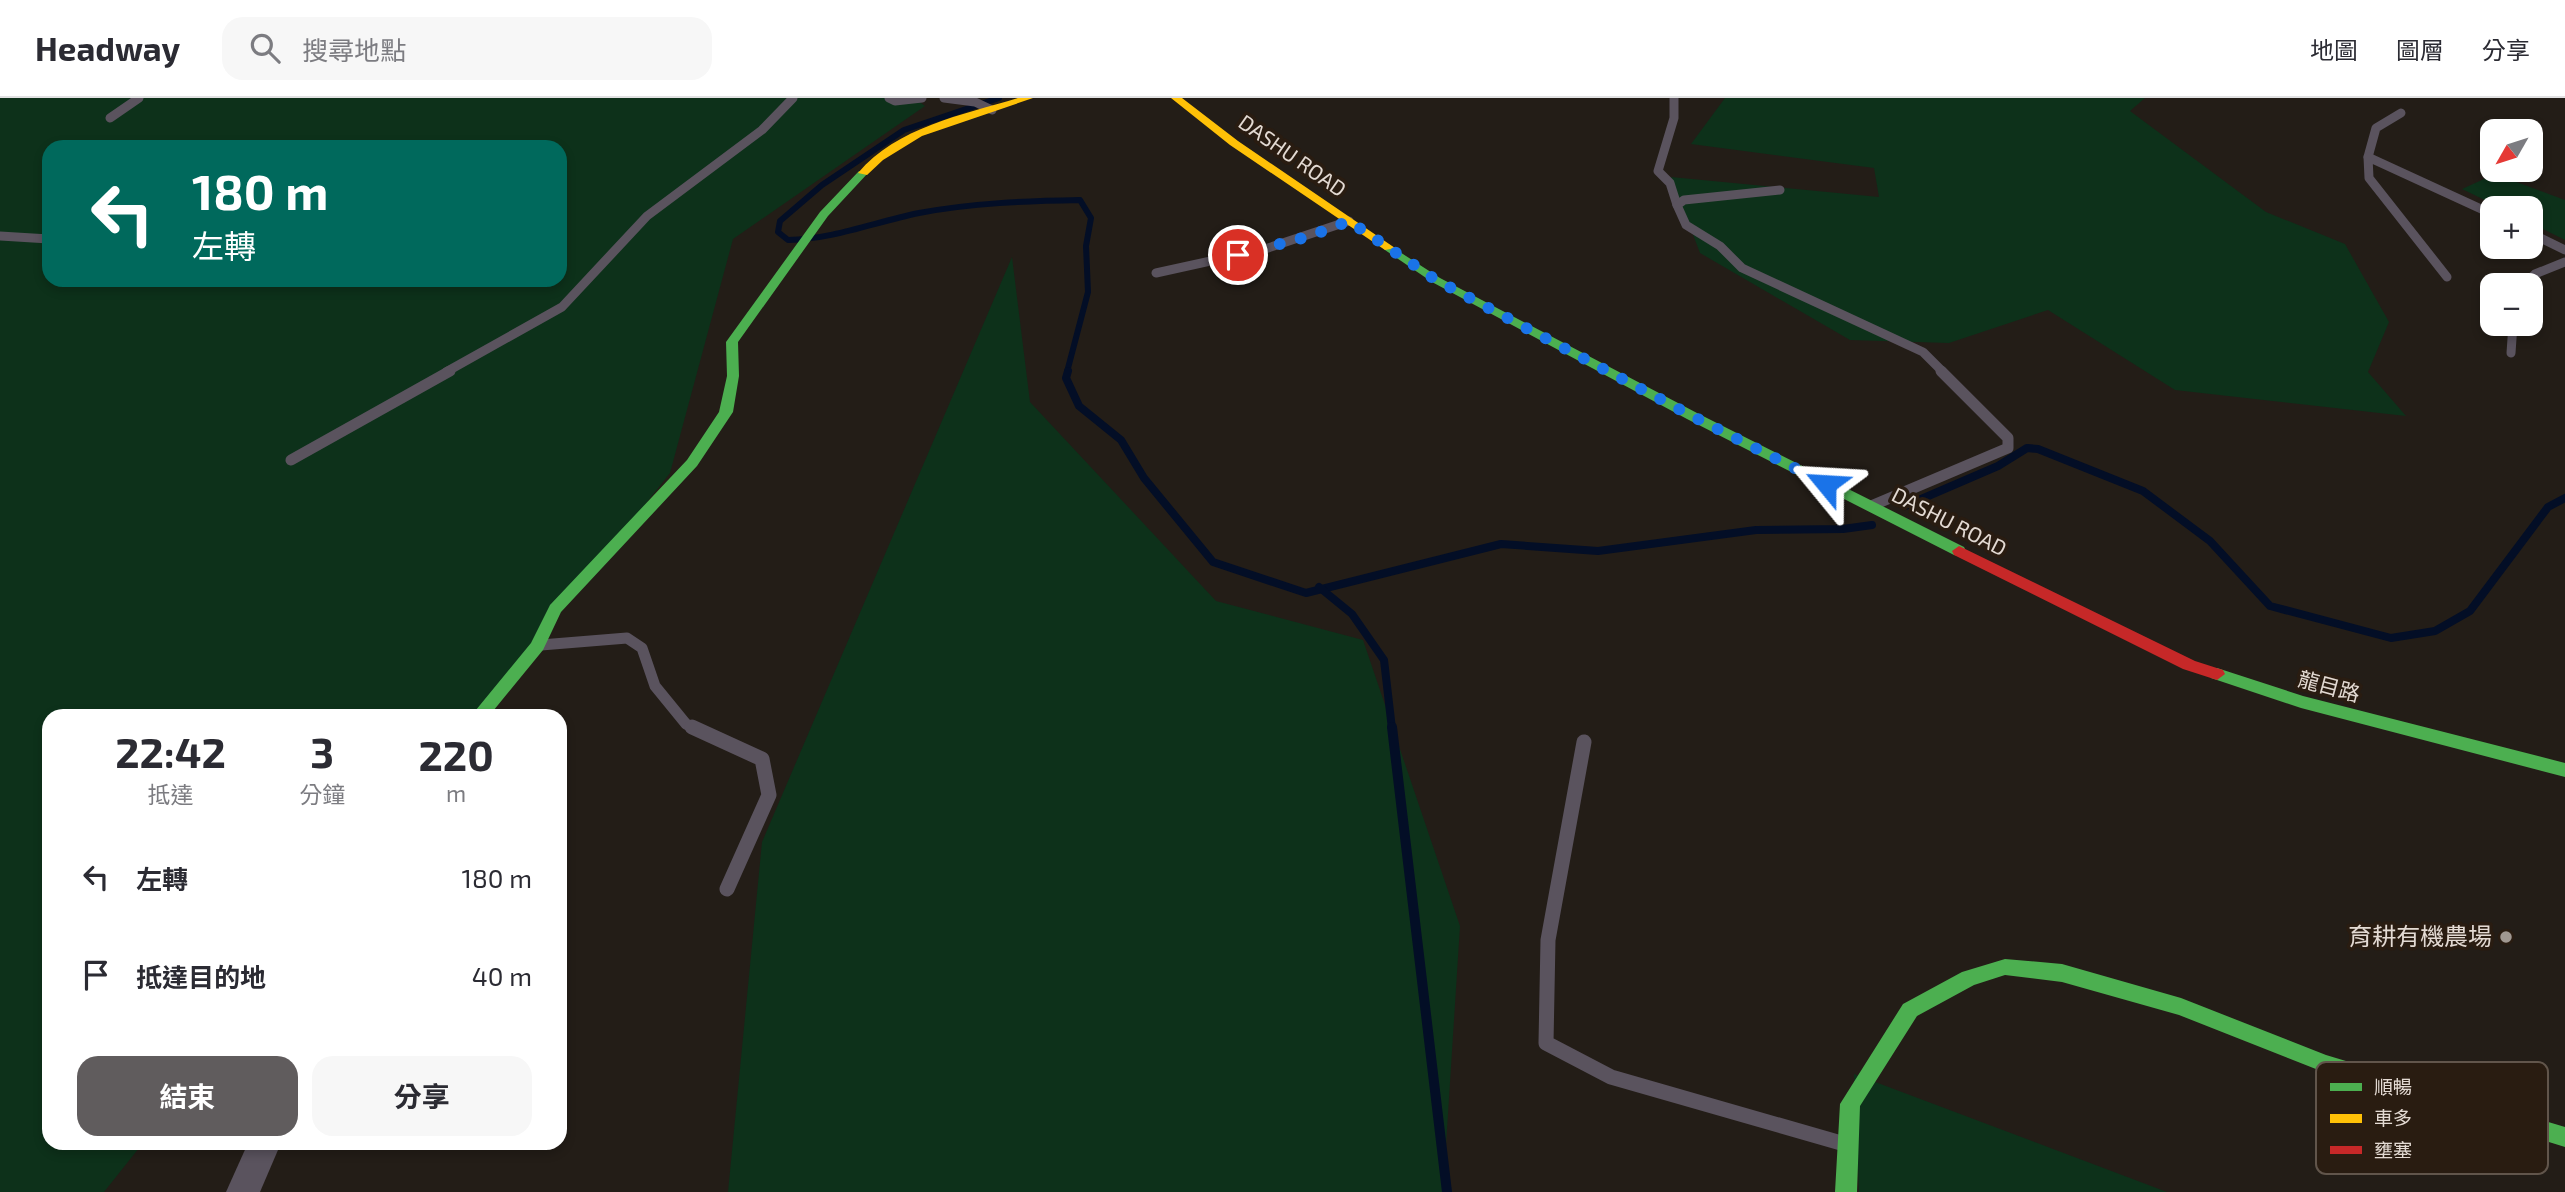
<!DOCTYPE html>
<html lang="zh-TW">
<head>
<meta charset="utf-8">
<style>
  :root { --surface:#fff; --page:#f7f7f7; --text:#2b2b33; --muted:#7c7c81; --line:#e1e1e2; --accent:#605c5d }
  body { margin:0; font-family:"Exo 2","Noto Sans TC",sans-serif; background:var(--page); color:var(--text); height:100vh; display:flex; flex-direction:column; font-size:26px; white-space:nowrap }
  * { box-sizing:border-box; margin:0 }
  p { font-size:23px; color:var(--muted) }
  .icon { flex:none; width:38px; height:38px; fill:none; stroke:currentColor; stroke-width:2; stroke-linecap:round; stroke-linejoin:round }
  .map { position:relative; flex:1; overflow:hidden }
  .side { position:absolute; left:42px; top:611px; width:525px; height:441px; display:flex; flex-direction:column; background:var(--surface); border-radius:21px; box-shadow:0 4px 10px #0003 }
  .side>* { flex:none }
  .banner { position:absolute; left:42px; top:42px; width:525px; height:147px; border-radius:21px; box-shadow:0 4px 10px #0003; background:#00695c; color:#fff; overflow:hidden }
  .needle { width:46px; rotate:231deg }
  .fabs { position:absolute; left:2480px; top:21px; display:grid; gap:14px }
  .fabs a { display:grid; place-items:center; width:63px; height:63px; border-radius:14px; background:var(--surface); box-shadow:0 4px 10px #0003; font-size:35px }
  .pin { position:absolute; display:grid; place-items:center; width:60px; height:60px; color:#fff; margin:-30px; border:4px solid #fff; border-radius:50%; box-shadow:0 2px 7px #0007 }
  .me { position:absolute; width:77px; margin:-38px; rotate:297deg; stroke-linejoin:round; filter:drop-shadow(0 0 5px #0008) }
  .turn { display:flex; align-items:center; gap:24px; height:147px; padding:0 35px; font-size:32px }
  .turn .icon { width:91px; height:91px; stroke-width:2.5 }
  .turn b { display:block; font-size:49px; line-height:60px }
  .eta { display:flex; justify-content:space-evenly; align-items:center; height:119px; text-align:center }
  .eta b { font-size:42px; font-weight:700; line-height:49px }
  .primary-button { display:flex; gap:14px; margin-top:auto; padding:14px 35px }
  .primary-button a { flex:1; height:80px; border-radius:21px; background:var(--accent); color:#fff; font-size:28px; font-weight:700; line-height:80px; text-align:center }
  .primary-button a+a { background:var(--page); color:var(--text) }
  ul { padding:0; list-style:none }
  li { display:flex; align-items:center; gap:21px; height:98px; padding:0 35px }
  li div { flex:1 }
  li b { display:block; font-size:26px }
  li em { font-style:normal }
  header { display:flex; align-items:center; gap:42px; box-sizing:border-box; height:98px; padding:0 35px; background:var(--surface); border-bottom:2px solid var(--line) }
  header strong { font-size:33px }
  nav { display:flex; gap:38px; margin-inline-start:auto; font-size:24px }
  .search { width:490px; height:63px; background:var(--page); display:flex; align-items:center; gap:18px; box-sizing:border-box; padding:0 24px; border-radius:21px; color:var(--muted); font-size:26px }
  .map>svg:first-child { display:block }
  .green { fill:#0d311a; fill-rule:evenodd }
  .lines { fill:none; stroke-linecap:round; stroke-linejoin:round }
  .stream-far2 { stroke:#030e26; stroke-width:6 }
  .stream-far1 { stroke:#030e26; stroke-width:8 }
  .stream { stroke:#030e26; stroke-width:10 }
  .lane-far2 { stroke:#5a535e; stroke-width:9 }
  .lane-far1 { stroke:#5a535e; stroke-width:11 }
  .lane { stroke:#5a535e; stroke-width:15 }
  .street { fill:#5a535e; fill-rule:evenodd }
  .fast { fill:#4caf50; fill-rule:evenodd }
  .slow { fill:#ffc107; fill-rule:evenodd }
  .jam { fill:#c62828; fill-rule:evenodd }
  .route { stroke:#1a73e8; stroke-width:12; stroke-dasharray:0 21.6 }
  .poi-dot { fill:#a09891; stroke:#291c11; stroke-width:2.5 }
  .labels { text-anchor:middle; stroke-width:7; stroke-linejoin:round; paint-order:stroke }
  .street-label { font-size:21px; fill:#e3dad3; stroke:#291c11 }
  .near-poi-label { font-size:24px; fill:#e3dad3; stroke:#291c11; text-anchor:end }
  .key { fill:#291c11; stroke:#61554b; stroke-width:2 }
  .key-label { font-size:19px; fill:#e3dad3 }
</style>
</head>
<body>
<header>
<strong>Headway</strong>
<div class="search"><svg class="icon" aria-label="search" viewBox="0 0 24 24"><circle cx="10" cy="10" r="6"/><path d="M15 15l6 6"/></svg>搜尋地點</div>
<nav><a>地圖</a><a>圖層</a><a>分享</a></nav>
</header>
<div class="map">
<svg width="2565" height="1094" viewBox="0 0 2565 1094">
  <rect width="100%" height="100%" fill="#231d17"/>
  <g class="green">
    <path d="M0,0H914L925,8L733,141L670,375L478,618H49V1045H143L104,1094H0ZM49,49H560V182H49Z"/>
    <polygon points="1725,0 2145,0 2130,13 2266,114 2345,146 2389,224 2368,274 2406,318 2175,292 2048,212 1949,245 1850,242 1700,155 1671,79 1879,99 1874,70 1691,46"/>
    <polygon points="2495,76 2565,102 2565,142 2531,125 2530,110 2501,110 2462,91"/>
    <polygon points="1012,159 1030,304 1216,503 1363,542 1460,828 1443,1094 728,1094 762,744"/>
    <polygon points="1854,976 2167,1094 1859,1094"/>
  </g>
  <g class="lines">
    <path class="stream-far2" d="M999,0L904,32L822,87L780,123L778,134L788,142C834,141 875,124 919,115C972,105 1026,103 1080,102L1091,120L1086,148L1088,194L1067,274"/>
    <g class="stream-far1">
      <polyline points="1068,273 1066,280 1079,308 1121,342 1144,380 1213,464 1306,495 1501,446 1598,453 1756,432 1843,431 1872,427"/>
      <polyline points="1905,408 1998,368 2027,350 2038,351 2143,393 2210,443 2270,508 2391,540 2435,533 2470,513 2548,409 2565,400"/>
      <polyline points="1319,489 1352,516 1384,562 1392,631"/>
    </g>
    <polyline class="stream" points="1392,629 1447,1094"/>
    <g class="lane-far2">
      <polyline points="889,0 895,3 922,0"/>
      <polyline points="944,0 975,4 992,12"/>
      <polyline points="1674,0 1674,20 1658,73 1670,85 1677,107"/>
      <polyline points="110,20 139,0"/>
      <polyline points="2368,59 2376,30 2401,15"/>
      <polyline points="1780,92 1684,102 1677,107 1686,127 1720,148 1742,170 1923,254 1943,274"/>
      <polyline points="2530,135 2565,152"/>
      <polyline points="0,138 49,141"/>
      <polyline points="1156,175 1265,151 1349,123"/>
      <polyline points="2447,179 2369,80 2368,59 2492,116"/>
      <polyline points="2523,187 2535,176 2565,164"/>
      <polyline points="2511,255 2513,226"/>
      <polyline points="446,274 562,209 647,118 762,32 793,0"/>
    </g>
    <g class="lane-far1">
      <polyline points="291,362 450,273"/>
      <polyline points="1871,408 2008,350 2008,340 1941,273"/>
      <polyline points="541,547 627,540 642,550 655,588 686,626 696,631"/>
    </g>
    <g class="lane">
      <polyline points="692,629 762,661 769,697 727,791"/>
      <polyline points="1584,644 1548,842 1546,945 1611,979 1841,1045"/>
    </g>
    <polygon class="street" points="248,1045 281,1045 260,1094 226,1094"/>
    <g class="fast">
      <polygon points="859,73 868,75 828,118 738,244 739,278 733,314 697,368 561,514 543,552 489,618 471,618 531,545 550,507 687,362 719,314 727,278 726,244 820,114"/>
      <polygon points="1389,147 1440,180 1697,315 1964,449 1966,453 1959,458 1954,457 1687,321 1432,184 1385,152 1383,150"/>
      <polygon points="2217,570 2303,598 2565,665 2565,679 2301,610 2211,580 2209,576"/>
      <polygon points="2005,861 2062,866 2181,900 2326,957 2565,1029 2565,1049 2326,975 2179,917 2062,884 2005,877 1974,887 1917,918 1860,1008 1857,1094 1835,1094 1840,1006 1903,906 1962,874"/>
    </g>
    <g class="slow">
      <path d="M1018,0H1033L922,38L883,62L867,77L858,75C897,29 962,17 1018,0Z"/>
      <polygon points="1171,0 1182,0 1238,43 1395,150 1385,152 1230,47"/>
    </g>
    <polygon class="jam" points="1959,448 2195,563 2223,572 2225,576 2217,582 2183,571 1954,457 1952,453"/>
  </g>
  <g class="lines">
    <polyline class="route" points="1238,157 1310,138 1349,123 1436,182 1692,318 1826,386"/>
  </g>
  <circle class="poi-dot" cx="2506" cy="839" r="7"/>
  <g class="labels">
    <g class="street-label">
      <text transform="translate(1292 58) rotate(35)" y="7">DASHU ROAD</text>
      <text transform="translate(1949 424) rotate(27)" y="7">DASHU ROAD</text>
      <text transform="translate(2329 589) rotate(15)" y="7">龍目路</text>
    </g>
    <g class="near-poi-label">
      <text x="2492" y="847">育耕有機農場</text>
    </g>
  </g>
  <rect x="2316" y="964" width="232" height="112" rx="10" class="key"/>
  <rect x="2330" y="985" width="32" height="8" fill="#4caf50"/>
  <rect x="2330" y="1016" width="32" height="9" fill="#ffc107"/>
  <rect x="2330" y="1048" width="32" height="8" fill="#c62828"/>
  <g class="key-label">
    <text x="2374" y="996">順暢</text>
    <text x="2374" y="1027">車多</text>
    <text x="2374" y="1059">壅塞</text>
  </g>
</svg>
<div class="fabs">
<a><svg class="needle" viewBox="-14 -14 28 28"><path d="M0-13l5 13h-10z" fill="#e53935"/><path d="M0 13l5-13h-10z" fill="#7c7c81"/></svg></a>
<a>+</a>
<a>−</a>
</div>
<div class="pin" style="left:1238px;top:157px;background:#d93025"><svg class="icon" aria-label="arrive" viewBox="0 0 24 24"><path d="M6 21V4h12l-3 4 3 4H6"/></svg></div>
<svg class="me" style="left:1826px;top:386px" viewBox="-20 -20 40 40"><path d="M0-17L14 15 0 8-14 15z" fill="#1a73e8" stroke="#fff" stroke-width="4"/></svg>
<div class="banner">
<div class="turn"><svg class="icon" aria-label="left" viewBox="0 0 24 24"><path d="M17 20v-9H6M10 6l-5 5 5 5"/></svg><div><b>180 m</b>左轉</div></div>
</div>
<section class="side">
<div class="eta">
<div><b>22:42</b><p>抵達</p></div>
<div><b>3</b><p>分鐘</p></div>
<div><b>220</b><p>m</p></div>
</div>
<ul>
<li><svg class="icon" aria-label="left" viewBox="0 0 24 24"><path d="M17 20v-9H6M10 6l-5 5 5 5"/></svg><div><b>左轉</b></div><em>180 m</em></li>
<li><svg class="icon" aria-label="arrive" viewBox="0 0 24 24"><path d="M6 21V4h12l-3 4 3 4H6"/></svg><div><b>抵達目的地</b></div><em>40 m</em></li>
</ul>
<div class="primary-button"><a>結束</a><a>分享</a></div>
</section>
</div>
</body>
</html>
